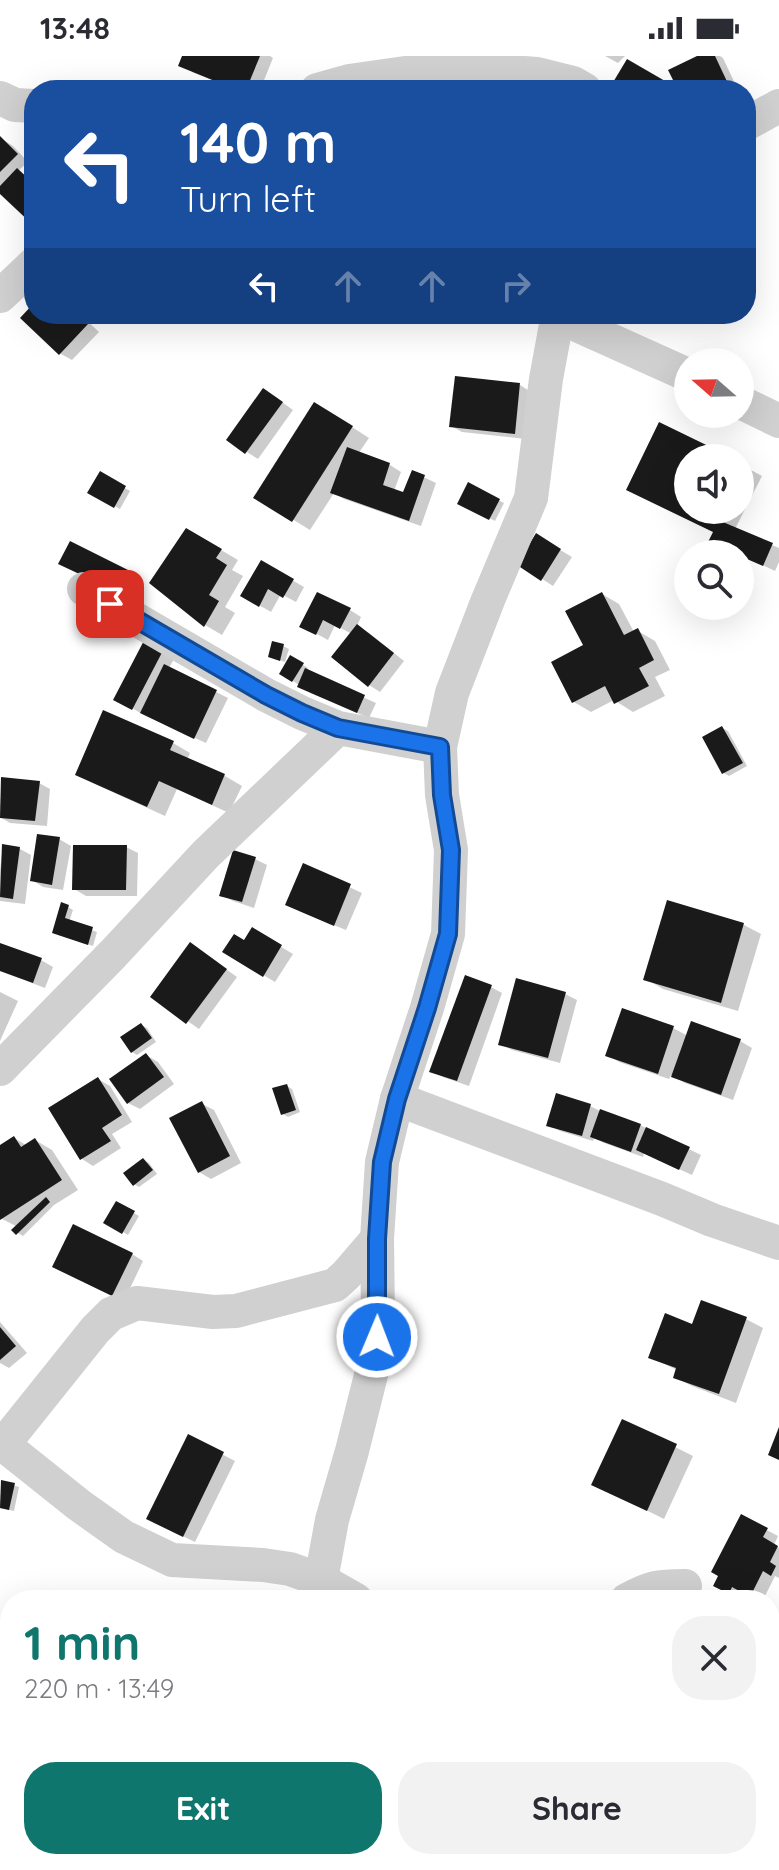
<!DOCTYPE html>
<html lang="en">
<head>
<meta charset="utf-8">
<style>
  :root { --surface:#fff; --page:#f2f2f3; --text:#2b2b33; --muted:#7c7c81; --accent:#0f766e }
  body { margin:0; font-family:Quicksand,sans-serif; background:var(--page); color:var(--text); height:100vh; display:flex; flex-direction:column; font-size:30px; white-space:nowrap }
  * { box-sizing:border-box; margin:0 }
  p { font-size:26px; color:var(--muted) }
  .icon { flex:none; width:44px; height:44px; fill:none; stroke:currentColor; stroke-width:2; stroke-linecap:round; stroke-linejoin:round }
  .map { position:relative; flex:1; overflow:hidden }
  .side { position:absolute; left:0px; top:1534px; width:780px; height:280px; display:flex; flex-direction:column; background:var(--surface); border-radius:32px 32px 0 0; box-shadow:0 8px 32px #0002 }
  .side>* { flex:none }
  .top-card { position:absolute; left:24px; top:24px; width:732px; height:244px; border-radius:32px; box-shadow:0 8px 32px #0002; background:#1a4fa0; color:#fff; overflow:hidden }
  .needle { width:52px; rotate:290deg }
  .controls { position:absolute; left:674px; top:292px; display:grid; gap:16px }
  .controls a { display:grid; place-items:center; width:80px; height:80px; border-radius:50%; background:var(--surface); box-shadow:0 8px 32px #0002; font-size:40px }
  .pin { position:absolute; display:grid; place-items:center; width:68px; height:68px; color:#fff; margin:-34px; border-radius:16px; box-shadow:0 4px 12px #0006 }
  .me { position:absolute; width:88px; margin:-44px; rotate:1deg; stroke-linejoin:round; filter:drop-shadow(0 0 6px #0008) }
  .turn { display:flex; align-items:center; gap:28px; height:168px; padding:0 24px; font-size:36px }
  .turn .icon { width:104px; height:104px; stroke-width:2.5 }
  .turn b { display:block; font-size:56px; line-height:68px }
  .lanes { display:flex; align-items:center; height:76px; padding:0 24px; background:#0003; justify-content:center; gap:40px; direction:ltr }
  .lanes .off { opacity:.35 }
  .round { display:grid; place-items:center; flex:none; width:84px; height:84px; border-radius:32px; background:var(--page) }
  .headline { display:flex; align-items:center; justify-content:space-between; height:136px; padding:0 24px }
  h1 { font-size:48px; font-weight:800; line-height:60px; color:var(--accent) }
  .cta { display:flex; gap:16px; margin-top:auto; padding:16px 24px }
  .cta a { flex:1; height:92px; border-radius:32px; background:var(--accent); color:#fff; font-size:32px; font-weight:800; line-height:92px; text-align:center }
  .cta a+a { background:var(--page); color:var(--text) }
  .status { display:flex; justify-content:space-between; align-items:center; height:56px; padding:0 40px; background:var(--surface); direction:ltr }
  .status svg { height:22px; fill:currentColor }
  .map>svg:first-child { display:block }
  .shadow { fill:#0003 }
  .building { fill:#1a1a1a }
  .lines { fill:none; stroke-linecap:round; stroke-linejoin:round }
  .street { stroke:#d0d0d0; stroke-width:34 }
  .route-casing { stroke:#114b97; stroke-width:20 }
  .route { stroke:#1a73e8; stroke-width:14 }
</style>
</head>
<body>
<div class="status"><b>13:48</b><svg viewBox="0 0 49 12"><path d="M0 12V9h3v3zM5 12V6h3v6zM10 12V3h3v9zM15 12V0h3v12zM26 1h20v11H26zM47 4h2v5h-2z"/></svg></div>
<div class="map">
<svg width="779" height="1814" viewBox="0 0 779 1814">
  <rect width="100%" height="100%" fill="#fff"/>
  <g class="shadow">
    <polygon points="184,0 270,0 273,2 260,34 237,34 192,16"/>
    <polygon points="605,0 625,0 618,7"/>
    <polygon points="701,0 720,0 723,2 738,34 680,34"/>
    <polygon points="628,6 676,33 627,34"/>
    <polygon points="2,83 13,90 28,106 18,115 34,126 34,167 0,135 0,85"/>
    <polygon points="34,250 34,258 80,258 99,276 72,304 61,298 23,262"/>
    <polygon points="520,329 531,336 526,383 462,376 451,370"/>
    <polygon points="275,341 293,354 258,403 228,384"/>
    <polygon points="332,358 369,382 358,398 390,409 401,416 394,435 405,439 413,416 436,427 421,470 344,443 334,437 310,474 256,441"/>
    <polygon points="660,368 728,402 688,402 688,454 740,454 740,408 762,420 735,473 779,492 779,506 775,515 740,498 736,498 715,476 646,443"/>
    <polygon points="100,417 130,435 120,453 90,436"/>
    <polygon points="469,429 504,447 495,465 460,447"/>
    <polygon points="187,474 238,504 232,514 243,520 225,551 235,557 222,579 205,569"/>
    <polygon points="537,480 572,501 553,530 519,508"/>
    <polygon points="71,488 143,524 134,543 72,514"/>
    <polygon points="261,506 304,531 296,546 281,538 271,556 243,540"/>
    <polygon points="602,538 619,548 634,576 638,575 655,585 670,614 655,621 665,640 633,656 614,644 591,656 574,646 586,590"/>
    <polygon points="350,554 361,561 357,570 369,577 404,605 380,636 369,629 352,578 335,569 328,584 302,570"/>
    <polygon points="150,578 179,594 169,612 228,642 206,687 144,659 116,643"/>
    <polygon points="283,590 289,593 285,606 276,603"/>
    <polygon points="291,602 308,612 306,615 376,647 369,662 311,637 281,617"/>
    <polygon points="105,657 173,687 190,697 187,704 225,720 242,730 229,757 177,733 165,760 95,728 78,718"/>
    <polygon points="722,672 728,675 747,710 729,720 724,717"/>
    <polygon points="2,723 39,727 50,733 47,770 10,767 0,761"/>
    <polygon points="59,783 71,790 63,834 43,831 32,824"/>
    <polygon points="3,791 20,793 31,799 25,848 0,845 0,814"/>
    <polygon points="126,791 138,797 137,840 86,840 74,833"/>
    <polygon points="255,803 267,809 254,852 233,845 221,839"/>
    <polygon points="304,810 362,837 346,874 299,855"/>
    <polygon points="668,847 744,869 761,878 738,955 663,933 646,923"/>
    <polygon points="68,851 73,854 69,866 97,876 93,890 59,879"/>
    <polygon points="253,874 293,898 275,926 225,896 245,887"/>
    <polygon points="191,888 237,921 199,973 152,940"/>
    <polygon points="0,889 41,904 53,911 45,932 0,915"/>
    <polygon points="491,931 502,937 469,1030 443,1021 432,1015"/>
    <polygon points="0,936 18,945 0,985"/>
    <polygon points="565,938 577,944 560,1007 512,994 500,988"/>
    <polygon points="692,967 740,985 752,992 733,1044 685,1027 671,1019 669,1023 619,1006 608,999 673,972 688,980"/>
    <polygon points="141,969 147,972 156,986 137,999 132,996"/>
    <polygon points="146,999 158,1006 174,1028 140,1053 128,1047"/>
    <polygon points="98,1023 110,1030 132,1066 112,1078 121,1092 93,1110 82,1103"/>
    <polygon points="287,1030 292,1033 300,1056 288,1061 283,1058"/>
    <polygon points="202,1048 214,1054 241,1107 211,1123 199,1116"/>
    <polygon points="590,1050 600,1055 640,1069 701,1099 692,1119 644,1097 643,1101 604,1087 594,1082 593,1085 560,1075 549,1069"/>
    <polygon points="14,1082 26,1089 35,1084 52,1094 78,1134 54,1149 23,1180 18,1177 18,1171 0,1162 0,1091"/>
    <polygon points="144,1104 149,1107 157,1118 139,1131 134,1128"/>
    <polygon points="117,1147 139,1160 128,1179 106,1166"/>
    <polygon points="132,1198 143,1205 124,1245 66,1216"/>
    <polygon points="746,1263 763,1272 736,1347 692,1330 675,1321 677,1314 650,1301 693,1270"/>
    <polygon points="0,1266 27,1297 9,1312 0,1307"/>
    <polygon points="623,1365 693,1400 664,1463 594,1428"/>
    <polygon points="189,1381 235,1405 195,1486 160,1469"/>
    <polygon points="2,1426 19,1431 14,1455 0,1452"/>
    <polygon points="742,1461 778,1480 774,1489 779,1492 779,1522 775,1520 763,1544 759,1544 744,1536 741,1543 715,1529"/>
    <polygon points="694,1537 708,1544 690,1544"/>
    <polygon points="770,1574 779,1578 779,1604 770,1600"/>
    <polygon points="58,1804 74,1804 73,1809"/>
  </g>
  <g class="building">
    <polygon points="182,0 260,0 246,34 237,34 178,10"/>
    <polygon points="697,0 715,0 731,34 678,34 668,14"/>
    <polygon points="627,3 665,25 660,34 623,34 612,28"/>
    <polygon points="0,80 18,98 0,116"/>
    <polygon points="17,112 34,128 34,170 0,138 0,130"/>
    <polygon points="34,247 34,258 78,258 88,268 59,299 20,262"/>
    <polygon points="455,320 520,327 515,378 449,371"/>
    <polygon points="263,332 283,346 245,398 226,384"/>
    <polygon points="314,346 353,370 292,466 253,442"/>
    <polygon points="659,366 733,402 688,402 688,454 723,454 718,464 773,487 763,510 740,500 740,498 736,498 708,486 713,476 626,434"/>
    <polygon points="347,391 390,407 383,429 403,436 412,414 425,419 409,465 330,437"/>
    <polygon points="100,415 126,430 114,452 87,437"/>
    <polygon points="468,426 500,443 489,464 457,448"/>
    <polygon points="186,472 222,493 216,502 227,509 209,539 219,545 204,571 149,527"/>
    <polygon points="536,477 561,493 541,525 517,509"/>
    <polygon points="70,485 132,516 122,538 58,508"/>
    <polygon points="261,504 294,523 283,542 268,533 259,551 240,540"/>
    <polygon points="317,536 351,552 340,573 323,564 316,579 299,571"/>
    <polygon points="602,536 624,579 638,572 654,604 639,612 649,630 614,648 605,630 572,647 551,606 583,589 565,555"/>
    <polygon points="357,568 394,597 368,631 331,601"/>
    <polygon points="149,575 168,585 132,654 113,644"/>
    <polygon points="272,585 284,588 280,605 268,601"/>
    <polygon points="290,599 304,607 292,626 279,618"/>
    <polygon points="164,608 217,634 194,683 140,657"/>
    <polygon points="305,612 365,639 357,657 297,631"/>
    <polygon points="103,654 174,685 170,694 225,718 212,749 159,725 147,751 75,719"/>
    <polygon points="722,670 743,707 722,718 702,681"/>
    <polygon points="1,721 40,725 35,765 0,762"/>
    <polygon points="37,778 60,781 52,829 30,825"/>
    <polygon points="2,788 20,791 13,843 0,841"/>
    <polygon points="73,789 127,789 126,834 72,834"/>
    <polygon points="233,794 256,801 242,846 219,840"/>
    <polygon points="303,807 351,828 334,870 285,849"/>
    <polygon points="667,844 744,867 721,947 643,924"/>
    <polygon points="61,846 69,849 65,862 93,871 88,889 52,877"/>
    <polygon points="252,871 282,889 263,921 222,896 234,878 244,884"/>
    <polygon points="190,886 227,913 186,968 150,941"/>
    <polygon points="0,887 42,902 33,927 0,915"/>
    <polygon points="465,919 492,929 457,1025 429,1016"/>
    <polygon points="516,922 566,936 548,1002 498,989"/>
    <polygon points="622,952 674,970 658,1018 605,1000"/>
    <polygon points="691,965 741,983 721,1039 671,1021"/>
    <polygon points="141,967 152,982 131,997 120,981"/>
    <polygon points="146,997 164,1021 127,1048 109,1023"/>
    <polygon points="98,1021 122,1059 102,1072 111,1085 80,1104 48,1052"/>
    <polygon points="287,1028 296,1054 281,1059 272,1032"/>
    <polygon points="556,1037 591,1048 582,1080 546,1070"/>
    <polygon points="202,1045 230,1100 198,1117 169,1062"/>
    <polygon points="600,1053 641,1068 631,1096 590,1081"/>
    <polygon points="646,1071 690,1091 679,1114 636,1094"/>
    <polygon points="14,1080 21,1091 35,1082 62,1124 0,1164 0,1089"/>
    <polygon points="143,1102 153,1114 133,1130 123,1117"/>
    <polygon points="46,1141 50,1146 16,1179 11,1174"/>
    <polygon points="116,1145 135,1155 122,1178 103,1167"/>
    <polygon points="73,1168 133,1197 112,1240 52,1211"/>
    <polygon points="701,1244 747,1261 719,1338 673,1322 676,1312 648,1302 665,1257 692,1268"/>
    <polygon points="0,1271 16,1290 0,1304"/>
    <polygon points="622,1363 677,1388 647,1455 591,1429"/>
    <polygon points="779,1371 779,1404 768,1399"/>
    <polygon points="188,1378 224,1396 183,1481 146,1463"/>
    <polygon points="1,1424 15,1427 9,1454 0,1452"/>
    <polygon points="741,1458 768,1472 763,1481 778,1490 770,1506 776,1510 771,1520 763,1515 750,1541 732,1531 729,1538 713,1530 718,1520 711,1516"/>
    <polygon points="16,1804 31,1804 56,1814 12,1814"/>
    <polygon points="154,1804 166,1804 192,1814 150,1814"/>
  </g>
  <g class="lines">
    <g class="street">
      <polyline points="317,34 349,25 448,11 537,18 573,27 585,34"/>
      <polyline points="0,42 15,49 34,50"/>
      <polyline points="746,68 779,50"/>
      <polyline points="0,240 34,208"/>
      <polyline points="557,260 688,319"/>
      <polyline points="740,346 779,365"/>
      <polyline points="84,533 266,639 302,657 338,672 440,691"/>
      <polyline points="0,1013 113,898 206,798 338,672"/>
      <polyline points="397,1043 662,1143 712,1164 779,1187"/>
      <polyline points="0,1386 79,1449 124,1481 172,1504 263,1509 290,1513 321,1524 356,1544"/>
      <polyline points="3,1389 95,1274 111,1258 137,1247 213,1256 236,1255 335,1229 346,1219 377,1183"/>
      <polyline points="321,1544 321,1524 332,1464 352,1395 376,1299 378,1262 377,1183 382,1106 397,1043 427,952 448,878 451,794 442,739 440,691 452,637 488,544 531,442 546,323 558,258"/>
      <path d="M627,1544C651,1531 658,1530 685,1530"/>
      <polyline points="241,1814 247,1804"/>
    </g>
  </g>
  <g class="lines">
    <defs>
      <polyline id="route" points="110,548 266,639 302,657 338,672 440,691 442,739 451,794 448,878 427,952 397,1043 382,1106 377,1183 377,1281"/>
    </defs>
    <use href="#route" class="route-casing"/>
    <use href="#route" class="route"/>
  </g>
</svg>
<div class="controls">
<a><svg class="needle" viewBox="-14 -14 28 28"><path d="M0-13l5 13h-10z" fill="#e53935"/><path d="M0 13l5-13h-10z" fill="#7c7c81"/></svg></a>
<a><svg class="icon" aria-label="sound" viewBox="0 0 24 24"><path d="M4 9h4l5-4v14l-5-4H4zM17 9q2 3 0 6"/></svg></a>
<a><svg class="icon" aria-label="search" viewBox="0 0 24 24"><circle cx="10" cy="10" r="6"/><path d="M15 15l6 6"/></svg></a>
</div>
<div class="pin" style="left:110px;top:548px;background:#d93025"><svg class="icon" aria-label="arrive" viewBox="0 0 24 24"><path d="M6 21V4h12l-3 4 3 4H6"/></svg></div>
<svg class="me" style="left:377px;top:1281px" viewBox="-20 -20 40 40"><circle r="17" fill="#1a73e8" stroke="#fff" stroke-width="3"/><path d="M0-11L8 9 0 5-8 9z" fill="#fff"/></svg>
<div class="top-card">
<div class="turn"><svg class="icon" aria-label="left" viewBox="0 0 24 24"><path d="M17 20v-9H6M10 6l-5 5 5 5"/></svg><div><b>140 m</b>Turn left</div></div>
<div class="lanes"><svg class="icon" aria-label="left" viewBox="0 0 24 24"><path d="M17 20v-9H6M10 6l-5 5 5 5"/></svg><svg class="icon off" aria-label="ahead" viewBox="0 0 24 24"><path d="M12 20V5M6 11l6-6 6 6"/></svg><svg class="icon off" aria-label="ahead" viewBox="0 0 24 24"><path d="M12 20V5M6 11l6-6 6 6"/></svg><svg class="icon off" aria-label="right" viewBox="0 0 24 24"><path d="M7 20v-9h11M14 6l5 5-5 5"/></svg></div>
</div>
<section class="side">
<div class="headline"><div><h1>1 min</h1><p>220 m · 13:49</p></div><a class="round"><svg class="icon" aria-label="close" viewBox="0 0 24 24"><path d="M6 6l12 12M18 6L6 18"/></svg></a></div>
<div class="cta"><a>Exit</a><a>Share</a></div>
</section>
</div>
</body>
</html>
